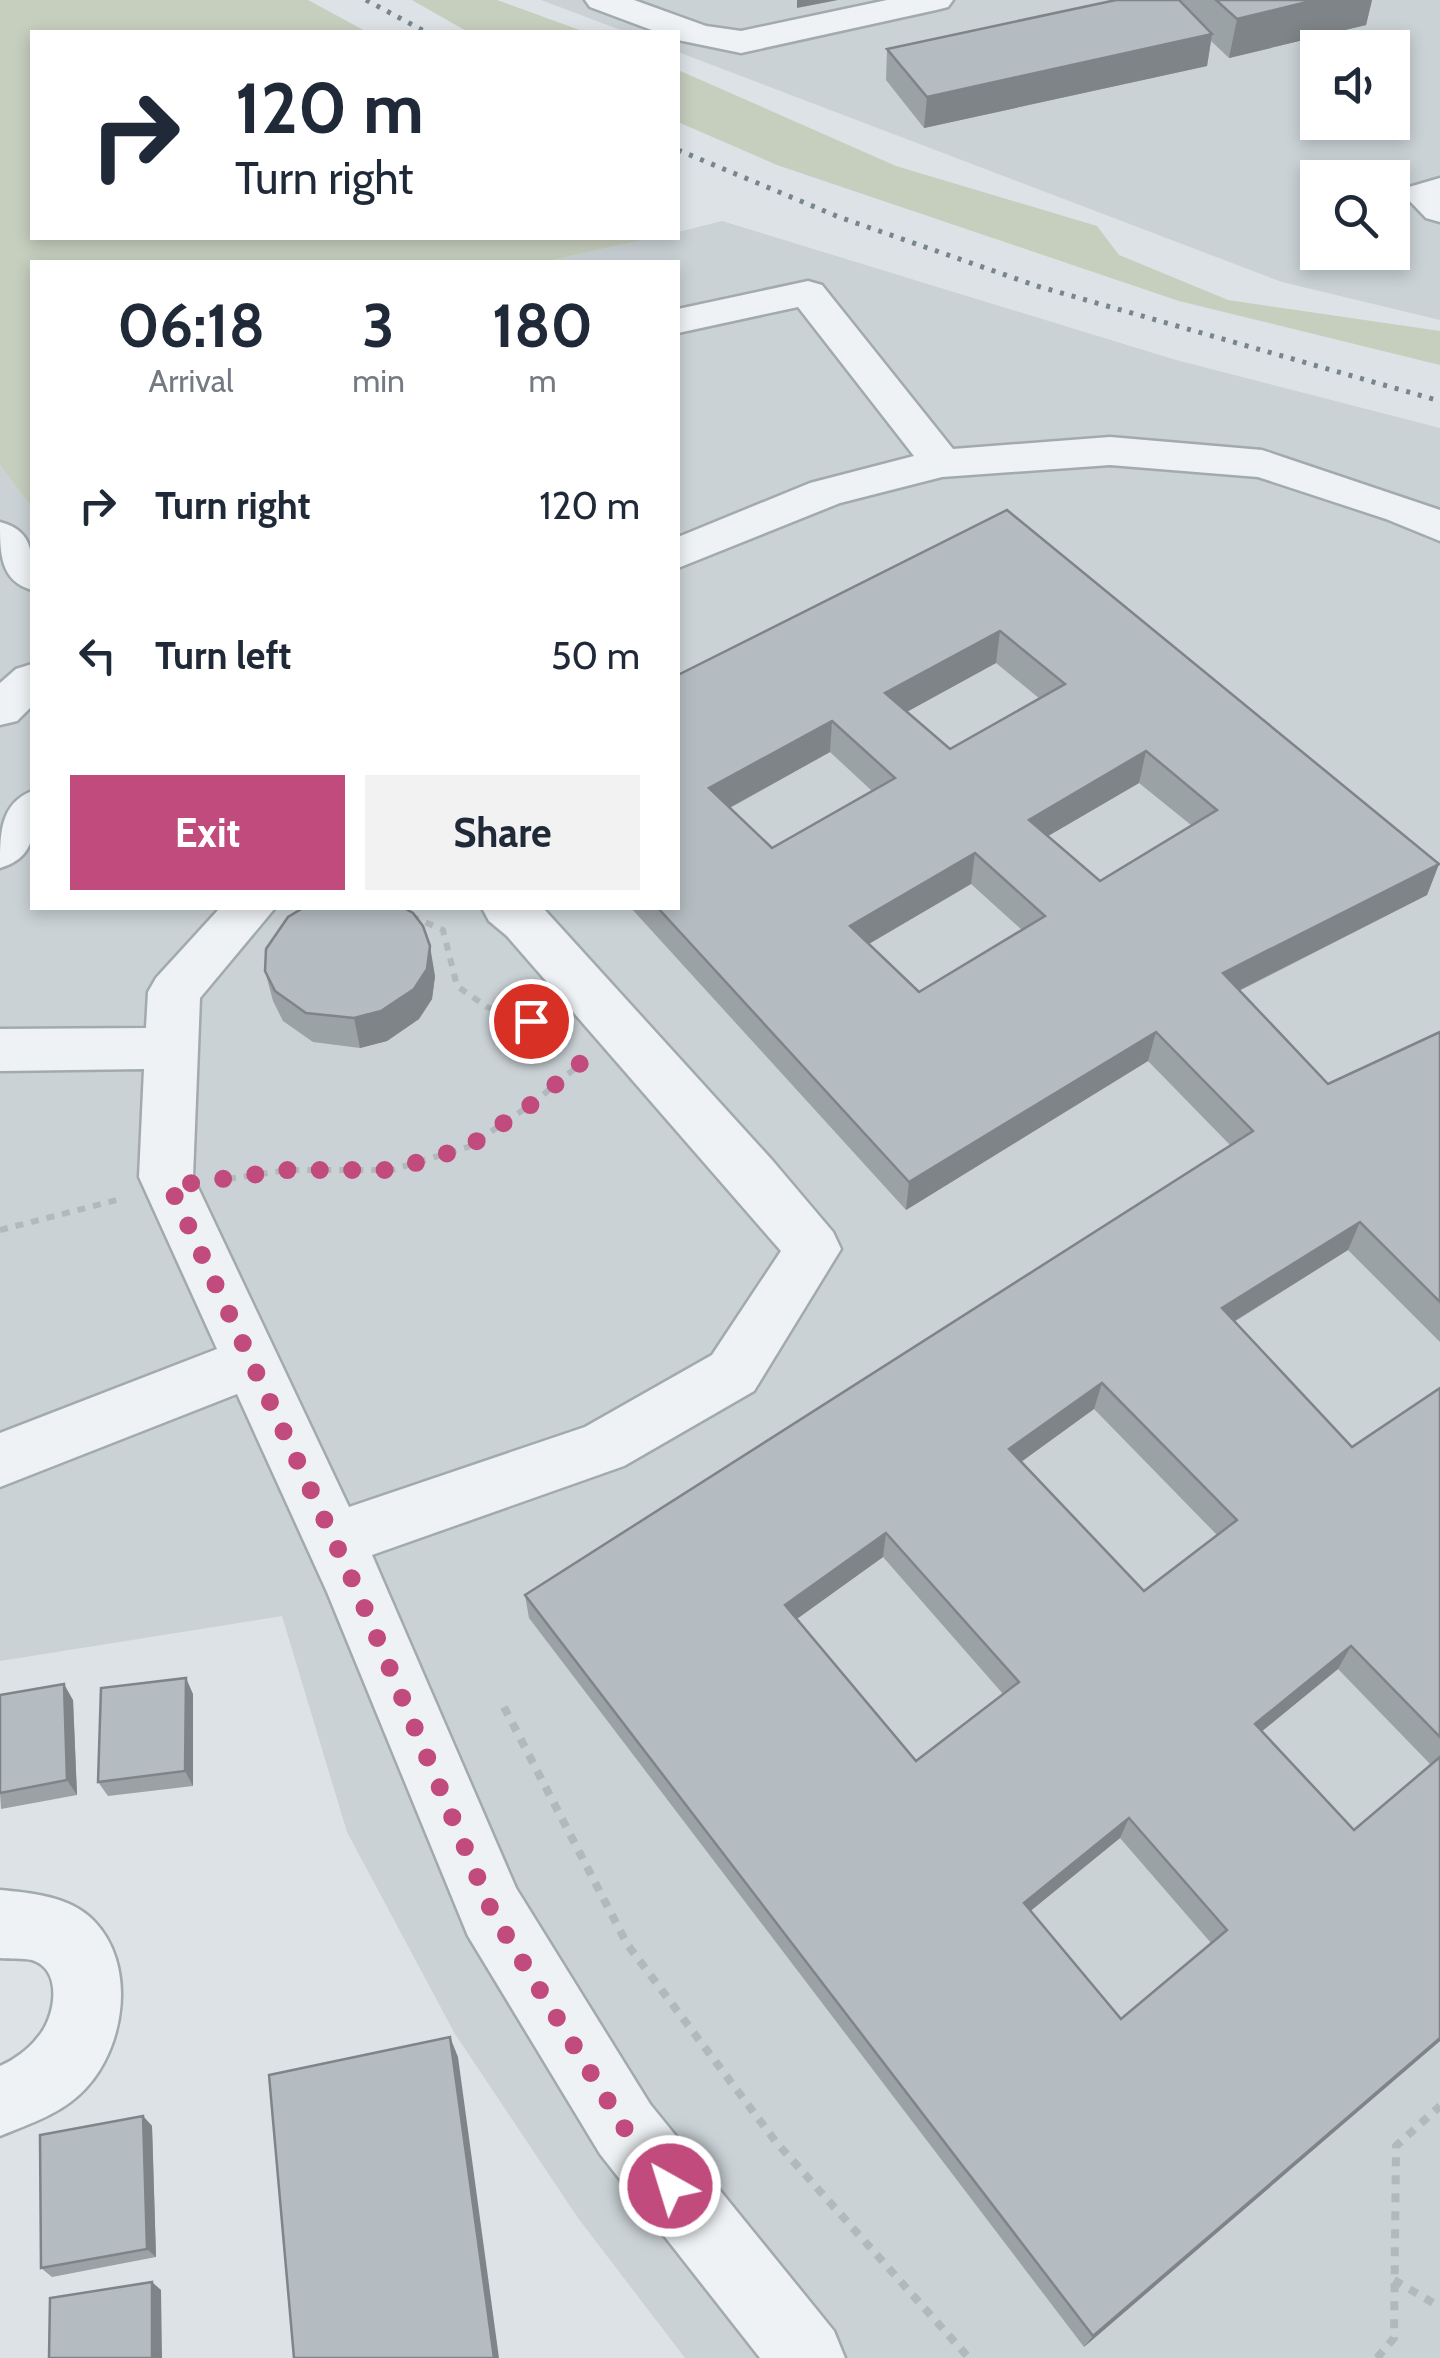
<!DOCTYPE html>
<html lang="en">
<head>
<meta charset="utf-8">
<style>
  :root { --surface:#fff; --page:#f2f2f3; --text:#1f2937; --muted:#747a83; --accent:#c04b7c }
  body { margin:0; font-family:Cabin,sans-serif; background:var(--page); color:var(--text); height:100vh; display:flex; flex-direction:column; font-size:38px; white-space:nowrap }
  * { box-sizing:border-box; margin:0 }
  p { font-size:32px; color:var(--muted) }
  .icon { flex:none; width:55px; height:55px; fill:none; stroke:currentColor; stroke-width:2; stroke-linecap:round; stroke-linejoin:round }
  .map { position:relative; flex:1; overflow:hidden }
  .details { position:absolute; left:30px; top:260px; width:650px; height:650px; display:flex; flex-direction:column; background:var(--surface); border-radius:0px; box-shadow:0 5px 15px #0003 }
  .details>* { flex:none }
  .top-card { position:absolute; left:30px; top:30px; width:650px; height:210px; border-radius:0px; box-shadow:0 5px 15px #0003; background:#fff; color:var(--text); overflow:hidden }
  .buttons { position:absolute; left:1300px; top:30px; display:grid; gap:20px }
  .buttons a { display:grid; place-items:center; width:110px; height:110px; border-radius:0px; background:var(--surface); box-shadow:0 5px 15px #0003; font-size:50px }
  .pin { position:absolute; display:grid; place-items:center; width:85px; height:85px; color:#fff; margin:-42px; border:5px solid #fff; border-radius:50%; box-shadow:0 2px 10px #0007 }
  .me { position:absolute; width:110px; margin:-55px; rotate:321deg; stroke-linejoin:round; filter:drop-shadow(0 0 8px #0008) }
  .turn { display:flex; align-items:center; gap:35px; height:210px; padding:0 40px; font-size:45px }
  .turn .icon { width:130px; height:130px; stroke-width:2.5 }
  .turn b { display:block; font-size:70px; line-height:85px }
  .eta { display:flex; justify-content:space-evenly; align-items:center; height:170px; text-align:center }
  .eta b { font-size:60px; font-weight:700; line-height:70px }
  .cta { display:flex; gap:20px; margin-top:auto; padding:20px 40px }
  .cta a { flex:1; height:115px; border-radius:0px; background:var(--accent); color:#fff; font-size:40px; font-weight:700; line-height:115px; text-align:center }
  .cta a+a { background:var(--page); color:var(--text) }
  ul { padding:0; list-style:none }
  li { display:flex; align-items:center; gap:30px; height:150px; padding:0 40px }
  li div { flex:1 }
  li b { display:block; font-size:38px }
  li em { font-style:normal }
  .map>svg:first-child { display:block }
  .built { fill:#cad2d6; fill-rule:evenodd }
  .green { fill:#c6cebe }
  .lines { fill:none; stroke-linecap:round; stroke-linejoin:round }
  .minor-casing { stroke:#a2aaae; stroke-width:5 }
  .path-far1 { stroke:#b2b9bc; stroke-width:6; stroke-dasharray:8 8; stroke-linecap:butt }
  .path { stroke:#b2b9bc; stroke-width:8; stroke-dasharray:9 9; stroke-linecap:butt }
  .minor { fill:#eef2f4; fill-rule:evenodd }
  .rail { stroke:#77858d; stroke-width:5; stroke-dasharray:4 8; stroke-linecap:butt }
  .wall { fill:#9ba2a6; fill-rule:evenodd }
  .shaded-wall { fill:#7e8487 }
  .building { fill:#b4bcc1; stroke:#7e8487; stroke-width:2.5; fill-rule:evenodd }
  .route { stroke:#c04b7c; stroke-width:18; stroke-dasharray:0 32.4 }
</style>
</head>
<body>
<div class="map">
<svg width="1440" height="2358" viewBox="0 0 1440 2358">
  <rect width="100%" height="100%" fill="#dce2e5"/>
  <g class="built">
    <path d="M541,0H1440V320L1282,282L678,52V32H626ZM1318,48H1392V122H1318ZM1318,178H1392V252H1318Z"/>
    <polygon points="722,221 1176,360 1440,428 1440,2358 685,2358 578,2218 455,2034 347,1832 282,1616 0,1661 0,465 32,508 32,908 678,908 678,262 544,262 652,238 678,238 678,232"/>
  </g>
  <g class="green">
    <polygon points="0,0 308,0 367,32 32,32 32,238 652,238 544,262 32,262 32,508 0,465"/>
    <polygon points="412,0 497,0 585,32 468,32"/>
    <polygon points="678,70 896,166 1097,226 1119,255 1228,300 1440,331 1440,365 1179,301 777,165 678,122"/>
  </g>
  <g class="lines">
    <defs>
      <g id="minor">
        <polygon points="585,0 634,0 706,26 741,31 887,0 953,0 948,7 936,10 741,53 678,40 678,32 657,32 590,7"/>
        <polygon points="1440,178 1440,222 1426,218 1404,195 1409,187"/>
        <polygon points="808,281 822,285 953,449 1110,437 1262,450 1440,510 1440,541 1386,519 1258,477 1110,465 942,477 840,503 678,568 678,537 810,483 914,456 798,307 678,333 678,309"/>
        <path d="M0,522C36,531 32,558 32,590C0,581 0,553 0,522Z"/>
        <polygon points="32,664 32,706 17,721 0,725 0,683 16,669"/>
        <path d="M32,791C34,826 40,856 0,868C0,833 0,804 32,791Z"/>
        <polygon points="220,908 275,908 200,998 193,1177 349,1507 585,1427 712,1355 781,1251 507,936 489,921 482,908 543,908 772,1160 833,1232 841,1249 754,1391 624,1466 372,1555 516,1888 650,2104 834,2331 845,2358 760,2358 600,2154 468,1936 327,1592 237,1394 0,1487 0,1433 217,1349 139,1177 144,1069 0,1071 0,1029 146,1028 148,992 156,978"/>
        <path d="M0,1890C31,1893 69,1896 93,1920C137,1964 125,2046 86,2088C62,2114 31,2123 0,2136V2066C14,2060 29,2049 38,2037C55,2018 64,1970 32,1960C23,1958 10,1959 0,1958Z"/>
      </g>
    </defs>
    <use href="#minor" class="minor-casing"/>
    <g class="path-far1">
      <polyline points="411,916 443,930 457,986 487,1007 531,1021 552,1039"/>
      <polyline points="228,1179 288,1170 392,1170 468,1147 532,1104 579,1065"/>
      <polyline points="0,1230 117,1200"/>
    </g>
    <g class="path">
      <polyline points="504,1707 627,1944 776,2142 969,2358"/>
      <polyline points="1394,2280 1440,2307"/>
      <polyline points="1377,2358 1394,2338 1396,2146 1440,2106"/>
    </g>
    <use href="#minor" class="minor"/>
    <g class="rail">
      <polyline points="366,0 426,32"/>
      <polyline points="678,150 839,217 1037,286 1440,401"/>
    </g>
  </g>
  <g class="wall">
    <polygon points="1116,0 1372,0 1366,25 1229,58 1211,41 1207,66 924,128 886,80 887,49"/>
    <path d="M1007,510L1439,864L1427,895L1239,991L1328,1084L1440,1032V1342L1348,1250L1234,1322L1352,1447L1440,1388V2041L1084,2347L529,1618L525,1595L1230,1145L1148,1061L906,1210L631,908H678V675ZM996,663L1040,699L950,749L906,712ZM830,752L872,791L772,848L730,808ZM1139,783L1191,825L1100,881L1048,836ZM971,884L1022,930L919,992L869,944ZM1094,1409L1217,1535L1144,1591L1021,1462ZM883,1557L1003,1694L916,1761L796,1619ZM1338,1669L1431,1765L1354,1830L1262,1731ZM1120,1838L1211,1943L1121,2019L1030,1911Z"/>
    <polygon points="265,971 435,976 432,999 419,1019 387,1041 360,1048 313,1042 283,1021 273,1001"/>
    <polygon points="193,1694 193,1786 108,1796 98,1782"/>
    <polygon points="73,1700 77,1795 1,1809 0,1793"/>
    <polygon points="143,2116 152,2126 156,2257 52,2277 41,2268"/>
  </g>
  <g class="shaded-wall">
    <polygon points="797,0 838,0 797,8"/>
    <polygon points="1315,0 1372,0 1366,25 1229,58 1237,19"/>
    <polygon points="1212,34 1207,66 924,128 927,97"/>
    <polygon points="1000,631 996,663 883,725 885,693"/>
    <polygon points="832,721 830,752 709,819 709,788"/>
    <polygon points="1146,751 1139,783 1024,850 1029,820"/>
    <polygon points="975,853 971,884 848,956 850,926"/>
    <polygon points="1439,864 1427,895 1214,1003 1223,973"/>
    <polygon points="430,946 435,976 432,999 419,1019 387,1041 360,1048 354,1018"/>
    <polygon points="1156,1032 1148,1061 906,1210 909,1182"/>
    <polygon points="1360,1222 1348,1250 1212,1335 1222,1308"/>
    <polygon points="1102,1383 1094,1409 1003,1475 1009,1449"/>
    <polygon points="886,1533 883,1557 783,1629 785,1605"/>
    <polygon points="1351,1646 1338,1669 1244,1746 1255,1724"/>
    <polygon points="186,1678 193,1694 193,1786 185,1771"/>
    <polygon points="64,1684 73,1700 77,1795 67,1780"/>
    <polygon points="1129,1818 1120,1838 1017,1922 1024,1903"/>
    <polygon points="450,2037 458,2057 499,2358 494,2358"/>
    <polygon points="1440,2038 1440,2041 1084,2347 1093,2336"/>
    <polygon points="143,2116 152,2126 156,2257 147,2249"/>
    <polygon points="152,2282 161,2290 162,2358 152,2358"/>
  </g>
  <g class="building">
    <polygon points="1116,0 1179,0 1212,34 927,97 887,49"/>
    <polygon points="1216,0 1315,0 1237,19"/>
    <path d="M1007,510L1439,864L1223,973L1328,1084L1440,1032V1302L1360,1222L1222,1308L1352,1447L1440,1388V1737L1351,1646L1255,1724L1354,1830L1440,1757V2038L1093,2336L525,1595L1253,1131L1156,1032L909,1182L658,908H678V675ZM1000,631L1065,684L950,749L885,693ZM832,721L895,778L772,848L709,788ZM1146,751L1217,810L1100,881L1029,820ZM975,853L1045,916L919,992L850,926ZM1102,1383L1237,1520L1144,1591L1009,1449ZM886,1533L1019,1682L916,1761L785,1605ZM1129,1818L1227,1930L1121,2019L1024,1903Z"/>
    <polygon points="303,908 404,908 413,913 423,926 430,946 427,969 414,989 381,1011 354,1018 306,1013 275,991 265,971 266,949 288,917"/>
    <polygon points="186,1678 185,1771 98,1782 101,1688"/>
    <polygon points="64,1684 67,1780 0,1793 0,1695"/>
    <polygon points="450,2037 494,2358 294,2358 269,2075"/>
    <polygon points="143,2116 147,2249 41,2268 40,2135"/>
    <polygon points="152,2282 152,2358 49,2358 50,2298"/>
  </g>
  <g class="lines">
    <polyline class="route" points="531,1021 580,1064 532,1104 468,1147 392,1170 288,1170 170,1186 357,1590 492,1912 625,2129 670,2186"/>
  </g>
</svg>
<div class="buttons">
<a><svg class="icon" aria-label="sound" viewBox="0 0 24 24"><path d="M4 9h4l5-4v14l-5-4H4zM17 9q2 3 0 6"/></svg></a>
<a><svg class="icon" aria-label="search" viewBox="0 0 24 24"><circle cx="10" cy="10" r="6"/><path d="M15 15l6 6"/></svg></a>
</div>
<div class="pin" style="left:531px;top:1021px;background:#d93025"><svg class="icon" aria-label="arrive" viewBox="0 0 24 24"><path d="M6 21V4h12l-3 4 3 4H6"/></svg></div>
<svg class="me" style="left:670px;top:2186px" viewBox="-20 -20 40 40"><circle r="17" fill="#c04b7c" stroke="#fff" stroke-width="3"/><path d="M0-11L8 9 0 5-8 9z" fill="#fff"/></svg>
<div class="top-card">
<div class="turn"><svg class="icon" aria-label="right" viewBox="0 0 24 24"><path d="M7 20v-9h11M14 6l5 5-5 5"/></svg><div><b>120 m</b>Turn right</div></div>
</div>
<section class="details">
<div class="eta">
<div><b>06:18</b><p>Arrival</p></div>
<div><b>3</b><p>min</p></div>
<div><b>180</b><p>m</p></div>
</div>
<ul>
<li><svg class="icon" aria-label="right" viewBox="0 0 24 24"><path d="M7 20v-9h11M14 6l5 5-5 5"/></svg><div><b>Turn right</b></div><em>120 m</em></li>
<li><svg class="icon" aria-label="left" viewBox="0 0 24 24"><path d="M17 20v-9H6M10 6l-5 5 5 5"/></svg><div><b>Turn left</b></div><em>50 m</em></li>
</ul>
<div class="cta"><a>Exit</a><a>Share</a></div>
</section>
</div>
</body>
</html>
